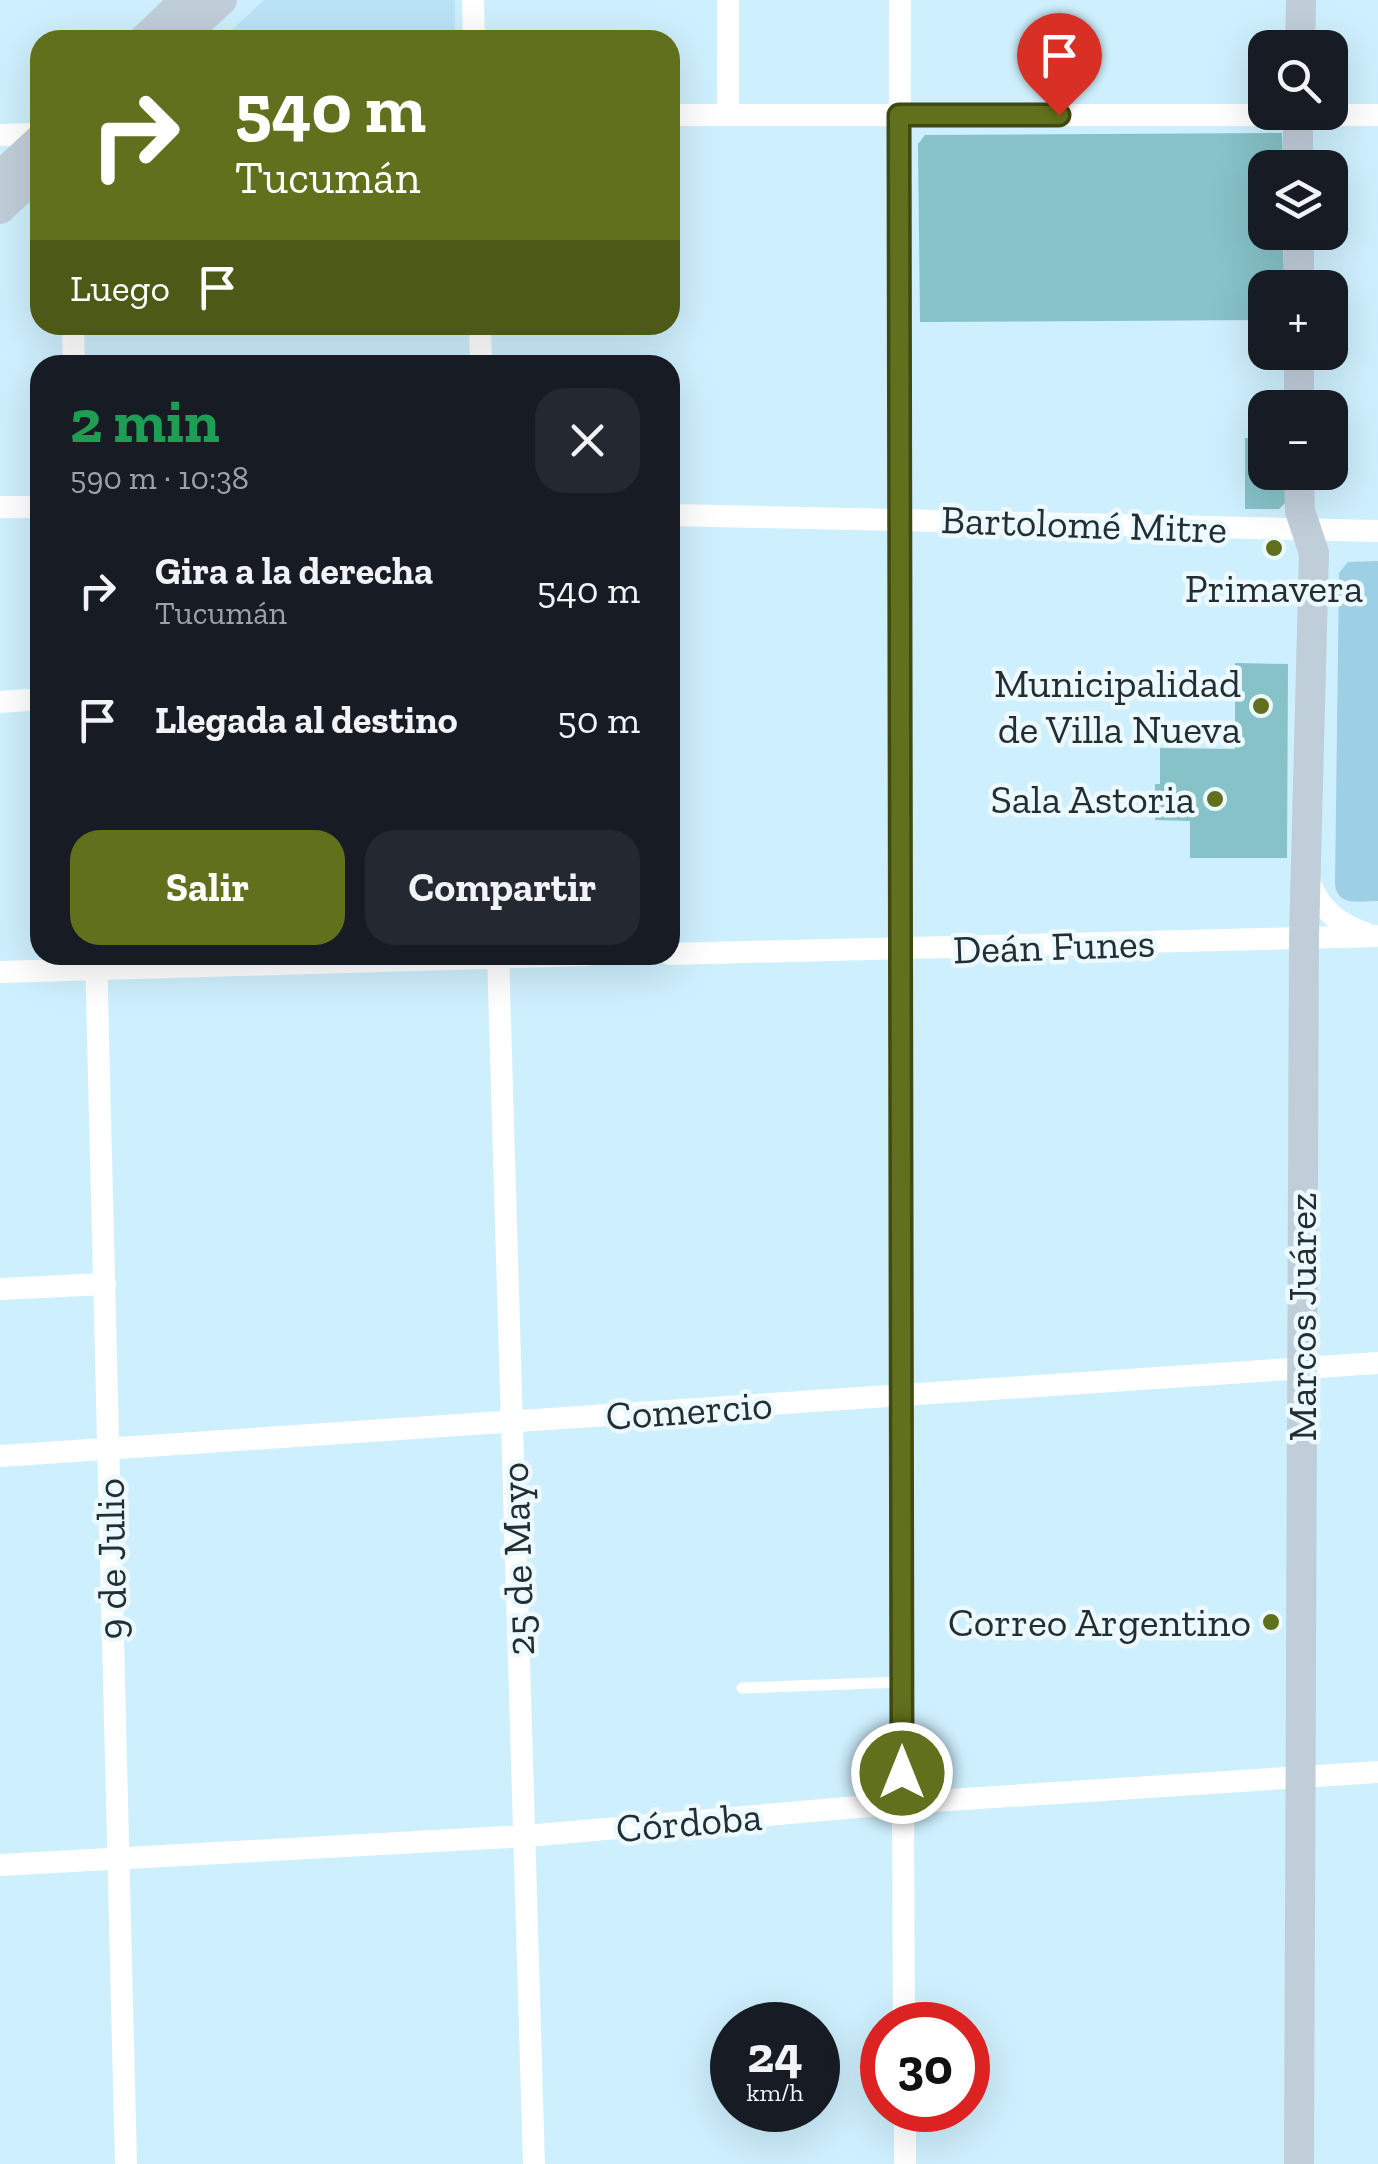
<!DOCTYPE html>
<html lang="es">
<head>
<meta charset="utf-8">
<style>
  :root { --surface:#171b24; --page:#242831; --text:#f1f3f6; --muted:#9ea1a6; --accent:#61701c }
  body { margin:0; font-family:"Zilla Slab",serif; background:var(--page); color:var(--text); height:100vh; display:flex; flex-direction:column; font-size:38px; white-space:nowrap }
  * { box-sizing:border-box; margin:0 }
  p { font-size:32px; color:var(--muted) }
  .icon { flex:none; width:55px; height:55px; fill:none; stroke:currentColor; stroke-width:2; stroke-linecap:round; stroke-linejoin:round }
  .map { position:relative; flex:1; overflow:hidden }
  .panel { position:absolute; left:30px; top:355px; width:650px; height:610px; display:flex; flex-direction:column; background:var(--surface); border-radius:30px; box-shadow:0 10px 40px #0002 }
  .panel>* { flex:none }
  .hud { position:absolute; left:30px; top:30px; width:650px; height:305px; border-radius:30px; box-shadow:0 10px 40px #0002; background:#61701c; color:#fff; overflow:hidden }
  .tools { position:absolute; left:1248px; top:30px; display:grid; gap:20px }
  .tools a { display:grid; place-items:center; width:100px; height:100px; border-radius:20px; background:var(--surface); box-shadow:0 10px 40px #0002; font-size:50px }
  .speed { position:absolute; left:710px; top:2002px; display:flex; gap:20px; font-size:50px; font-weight:700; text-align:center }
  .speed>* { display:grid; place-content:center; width:130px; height:130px; border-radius:50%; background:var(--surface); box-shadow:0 10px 40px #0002; line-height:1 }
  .speed small { font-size:25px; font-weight:400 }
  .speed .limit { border:15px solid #d22; background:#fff; color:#111 }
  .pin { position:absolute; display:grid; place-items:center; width:85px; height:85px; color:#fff; margin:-102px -42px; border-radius:50% 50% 50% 0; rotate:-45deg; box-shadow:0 0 10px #0007 }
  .pin .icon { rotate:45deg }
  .me { position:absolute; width:110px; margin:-55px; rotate:0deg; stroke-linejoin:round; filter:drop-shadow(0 0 8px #0008) }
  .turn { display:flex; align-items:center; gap:35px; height:210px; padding:0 40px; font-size:45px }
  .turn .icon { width:130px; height:130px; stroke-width:2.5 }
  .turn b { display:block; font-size:70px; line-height:85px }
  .then { display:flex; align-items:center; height:95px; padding:0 40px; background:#0003; gap:20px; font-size:38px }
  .round { display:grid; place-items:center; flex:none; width:105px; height:105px; border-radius:30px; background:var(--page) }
  .summary { display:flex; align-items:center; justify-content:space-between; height:170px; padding:0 40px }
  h1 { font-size:60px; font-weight:700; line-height:75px; color:#1e9e55 }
  .cta { display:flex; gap:20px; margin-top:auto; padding:20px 40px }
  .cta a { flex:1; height:115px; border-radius:30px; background:var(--accent); color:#fff; font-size:40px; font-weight:700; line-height:115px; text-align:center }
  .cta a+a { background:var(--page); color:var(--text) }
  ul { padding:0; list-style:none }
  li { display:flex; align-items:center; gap:30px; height:130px; padding:0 40px }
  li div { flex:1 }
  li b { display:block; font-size:38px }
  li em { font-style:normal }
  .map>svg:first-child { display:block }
  .built { fill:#bae4f6 }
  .green { fill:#9dcfe5 }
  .building { fill:#86c2c8 }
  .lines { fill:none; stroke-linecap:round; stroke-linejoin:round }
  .service { stroke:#fff; stroke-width:11 }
  .minor { stroke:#fff; stroke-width:22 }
  .secondary { stroke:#c0ceda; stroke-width:30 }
  .route-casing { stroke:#3f4912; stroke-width:25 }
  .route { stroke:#61701c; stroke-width:18 }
  .poi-dot { fill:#61701c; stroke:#ecf9fe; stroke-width:4 }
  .labels { text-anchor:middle; stroke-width:9; stroke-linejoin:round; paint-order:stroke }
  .street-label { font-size:40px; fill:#222e34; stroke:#ecf9fe }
  .poi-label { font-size:40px; fill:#222e34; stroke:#ecf9fe; text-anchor:end }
</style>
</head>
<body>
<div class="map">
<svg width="1378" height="2164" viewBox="0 0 1378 2164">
  <rect width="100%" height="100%" fill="#ceeffd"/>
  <polygon class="built" points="264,0 455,0 455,40 221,40"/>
  <path class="green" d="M1378,561V901C1360,901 1338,907 1335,885L1339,573L1348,562Z"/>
  <g class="building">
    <polygon points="1282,133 1283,168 1265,168 1265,232 1283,232 1284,288 1265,288 1265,320 920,322 918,144 925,135"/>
    <polygon points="1245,438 1265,438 1265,472 1288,472 1288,500 1279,509 1245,509"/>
    <polygon points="1235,663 1288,664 1287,858 1190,858 1190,821 1155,820 1155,784 1160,784 1160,748 1235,749"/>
  </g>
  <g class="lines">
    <polyline class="service" points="742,1688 902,1682"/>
    <g class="minor">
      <polyline points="473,0 474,40"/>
      <polyline points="728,0 728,115"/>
      <polyline points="900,0 899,950 904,2025"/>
      <polyline points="670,115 1378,115"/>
      <polyline points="0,135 40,134"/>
      <polyline points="73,325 74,365"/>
      <polyline points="480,325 481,365"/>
      <polyline points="0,507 40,507"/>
      <polyline points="670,515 1378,531"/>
      <polyline points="0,702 40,699"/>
      <path d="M1308,878C1318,907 1336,923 1365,933"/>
      <polyline points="670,954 1378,936"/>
      <polyline points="96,955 126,2164"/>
      <polyline points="498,955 534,2164"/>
      <polyline points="0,972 588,955"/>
      <polyline points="0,1289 105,1284"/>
      <polyline points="0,1456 1378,1363"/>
      <polyline points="0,1865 526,1836 903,1803 1378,1772"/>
      <polyline points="905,2110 905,2164"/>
    </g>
    <g class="secondary">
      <polyline points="143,40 185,0"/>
      <polyline points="179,40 222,0"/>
      <polyline points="1300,48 1301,0"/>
      <polyline points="1298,112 1298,168"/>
      <polyline points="0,176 40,139"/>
      <polyline points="0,209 40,172"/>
      <polyline points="1299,232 1299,288"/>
      <polyline points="1299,352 1299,408"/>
      <polyline points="1299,472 1300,511 1314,553 1304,938 1299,2164"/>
    </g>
  </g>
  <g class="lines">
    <defs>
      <polyline id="route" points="902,1773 899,115 1059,115"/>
    </defs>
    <use href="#route" class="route-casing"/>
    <use href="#route" class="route"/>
  </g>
  <g class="poi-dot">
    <circle cx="1274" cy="548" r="10"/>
    <circle cx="1261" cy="706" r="10"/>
    <circle cx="1215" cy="799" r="10"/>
    <circle cx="1271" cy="1622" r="10"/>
  </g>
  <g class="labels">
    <g class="street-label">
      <text transform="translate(1084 524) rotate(2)" y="14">Bartolomé Mitre</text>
      <text transform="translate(1054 946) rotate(-2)" y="14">Deán Funes</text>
      <text transform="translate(1302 1317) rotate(-90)" y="14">Marcos Juárez</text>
      <text transform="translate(689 1410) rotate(-4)" y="14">Comercio</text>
      <text transform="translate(111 1559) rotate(-91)" y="14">9 de Julio</text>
      <text transform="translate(517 1559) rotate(-92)" y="14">25 de Mayo</text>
      <text transform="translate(689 1822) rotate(-5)" y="14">Córdoba</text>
    </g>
    <g class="poi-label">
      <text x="1274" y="602" text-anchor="middle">Primavera</text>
      <text x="1241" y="697">Municipalidad<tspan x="1241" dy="46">de Villa Nueva</tspan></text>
      <text x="1195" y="813">Sala Astoria</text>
      <text x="1251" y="1636">Correo Argentino</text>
    </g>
  </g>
</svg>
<div class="tools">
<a><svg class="icon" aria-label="search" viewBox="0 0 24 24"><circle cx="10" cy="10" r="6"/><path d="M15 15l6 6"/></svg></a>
<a><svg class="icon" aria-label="layers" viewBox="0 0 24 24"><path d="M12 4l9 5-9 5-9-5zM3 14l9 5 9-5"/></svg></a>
<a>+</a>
<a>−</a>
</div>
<div class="speed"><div>24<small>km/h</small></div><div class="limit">30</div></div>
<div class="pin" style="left:1059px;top:115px;background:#d93025"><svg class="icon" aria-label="arrive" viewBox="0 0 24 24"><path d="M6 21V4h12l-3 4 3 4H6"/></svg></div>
<svg class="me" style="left:902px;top:1773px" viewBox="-20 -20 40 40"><circle r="17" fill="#61701c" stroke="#fff" stroke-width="3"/><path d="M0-11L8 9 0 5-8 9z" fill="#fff"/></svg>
<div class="hud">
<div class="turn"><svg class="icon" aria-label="right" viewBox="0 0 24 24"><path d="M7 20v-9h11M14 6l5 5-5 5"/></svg><div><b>540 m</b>Tucumán</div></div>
<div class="then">Luego<svg class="icon" aria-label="arrive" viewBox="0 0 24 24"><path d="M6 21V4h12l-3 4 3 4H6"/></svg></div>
</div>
<section class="panel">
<div class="summary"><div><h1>2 min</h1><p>590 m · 10:38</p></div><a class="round"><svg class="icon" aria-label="close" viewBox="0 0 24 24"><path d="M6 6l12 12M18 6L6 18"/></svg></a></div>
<ul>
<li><svg class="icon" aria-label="right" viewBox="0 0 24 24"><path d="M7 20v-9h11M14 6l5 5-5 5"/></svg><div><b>Gira a la derecha</b><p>Tucumán</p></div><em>540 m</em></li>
<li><svg class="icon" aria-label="arrive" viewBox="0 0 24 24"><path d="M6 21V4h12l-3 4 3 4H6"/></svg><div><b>Llegada al destino</b></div><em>50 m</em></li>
</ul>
<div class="cta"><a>Salir</a><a>Compartir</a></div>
</section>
</div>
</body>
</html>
